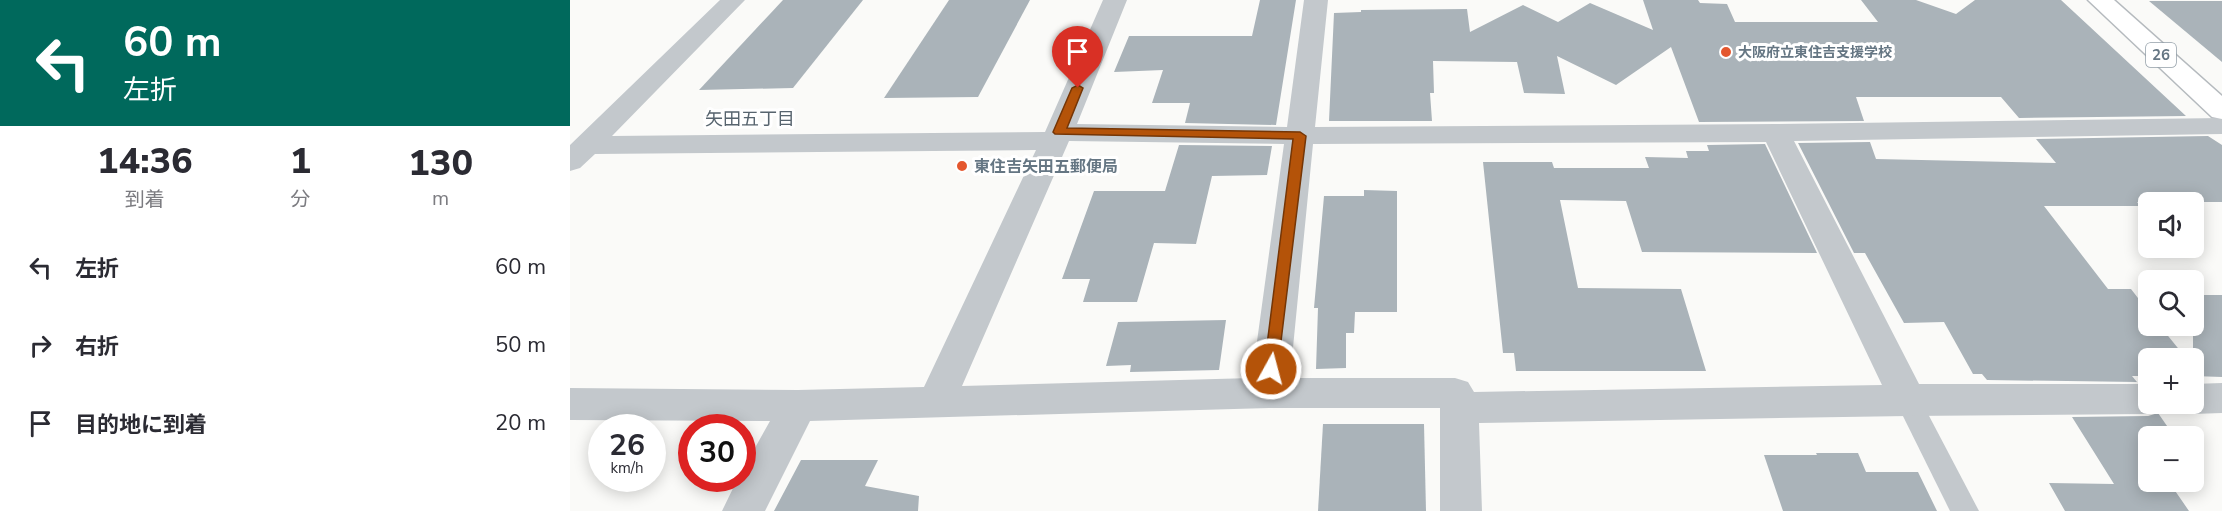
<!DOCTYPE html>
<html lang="ja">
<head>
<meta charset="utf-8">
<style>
  :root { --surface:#fff; --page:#f7f7f7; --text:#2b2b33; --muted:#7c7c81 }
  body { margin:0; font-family:"Nunito Sans","Noto Sans JP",sans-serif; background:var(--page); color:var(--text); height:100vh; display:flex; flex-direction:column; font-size:22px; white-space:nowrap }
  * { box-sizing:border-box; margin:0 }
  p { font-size:20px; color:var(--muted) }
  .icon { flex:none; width:33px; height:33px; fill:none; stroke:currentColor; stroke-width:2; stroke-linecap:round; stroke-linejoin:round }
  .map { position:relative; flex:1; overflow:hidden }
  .side { display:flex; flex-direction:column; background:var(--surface); width:570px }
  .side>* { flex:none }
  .top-card { background:#00695c; color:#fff; overflow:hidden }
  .buttons { position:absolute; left:1568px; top:192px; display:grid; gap:12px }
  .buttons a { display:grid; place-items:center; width:66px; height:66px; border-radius:9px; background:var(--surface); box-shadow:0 3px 15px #0003; font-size:30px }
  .speed { position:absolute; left:18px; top:414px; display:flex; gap:12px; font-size:30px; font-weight:700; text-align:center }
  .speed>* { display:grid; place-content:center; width:78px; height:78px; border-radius:50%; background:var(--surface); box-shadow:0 3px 15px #0003; line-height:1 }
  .speed small { font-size:15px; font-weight:400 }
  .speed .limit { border:9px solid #d22; background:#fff; color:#111 }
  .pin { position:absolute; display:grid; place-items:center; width:51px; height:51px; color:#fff; margin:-62px -26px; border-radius:50% 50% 50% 0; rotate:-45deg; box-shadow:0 0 6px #0007 }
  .pin .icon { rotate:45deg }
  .me { position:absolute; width:66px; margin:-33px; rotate:7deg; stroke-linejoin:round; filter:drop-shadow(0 0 4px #0008) }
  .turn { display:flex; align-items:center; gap:21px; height:126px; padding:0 24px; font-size:27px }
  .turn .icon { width:78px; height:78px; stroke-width:2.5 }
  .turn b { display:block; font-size:42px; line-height:51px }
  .eta { display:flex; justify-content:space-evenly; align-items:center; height:102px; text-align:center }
  .eta b { font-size:36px; font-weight:800; line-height:42px }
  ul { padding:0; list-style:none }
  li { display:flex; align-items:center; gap:18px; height:78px; padding:0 24px }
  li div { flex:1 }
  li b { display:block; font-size:22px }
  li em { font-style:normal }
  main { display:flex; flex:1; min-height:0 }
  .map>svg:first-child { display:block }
  .building { fill:#aab3b9 }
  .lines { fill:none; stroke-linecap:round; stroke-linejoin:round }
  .primary-casing { stroke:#b5babe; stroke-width:3 }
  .service { fill:#c3c8cc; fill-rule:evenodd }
  .minor { fill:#c3c8cc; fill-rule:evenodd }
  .primary { fill:#fff; fill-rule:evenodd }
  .route { fill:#b45309; stroke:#753606; stroke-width:1.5 }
  .poi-dot { fill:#e4572e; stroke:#fff; stroke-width:2 }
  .labels { text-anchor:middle; stroke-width:6; stroke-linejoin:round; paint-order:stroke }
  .far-poi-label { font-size:14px; font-weight:bold; fill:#657683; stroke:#fff; text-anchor:start }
  .shield { fill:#fff; stroke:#939fa8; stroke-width:1.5 }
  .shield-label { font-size:15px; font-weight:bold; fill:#657683 }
  .poi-label { font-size:16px; font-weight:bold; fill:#657683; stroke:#fff; text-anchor:start }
  .neighbourhood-label { font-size:18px; fill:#57646e; stroke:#fff }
</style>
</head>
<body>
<main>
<section class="side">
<div class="top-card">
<div class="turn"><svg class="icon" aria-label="left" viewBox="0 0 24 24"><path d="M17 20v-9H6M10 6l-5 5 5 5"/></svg><div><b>60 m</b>左折</div></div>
</div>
<div class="eta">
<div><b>14:36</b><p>到着</p></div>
<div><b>1</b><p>分</p></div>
<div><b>130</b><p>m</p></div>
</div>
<ul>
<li><svg class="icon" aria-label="left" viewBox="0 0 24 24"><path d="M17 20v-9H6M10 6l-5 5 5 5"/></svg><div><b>左折</b></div><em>60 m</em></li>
<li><svg class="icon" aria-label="right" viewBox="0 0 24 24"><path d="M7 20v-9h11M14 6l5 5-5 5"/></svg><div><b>右折</b></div><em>50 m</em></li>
<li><svg class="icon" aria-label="arrive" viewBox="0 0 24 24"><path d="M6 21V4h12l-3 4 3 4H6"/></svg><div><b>目的地に到着</b></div><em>20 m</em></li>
</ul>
</section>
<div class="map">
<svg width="1652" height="511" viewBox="0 0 1652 511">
  <rect width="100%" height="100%" fill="#fafaf8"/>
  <g class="building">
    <polygon points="213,0 293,0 223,88 129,90"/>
    <polygon points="379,0 460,0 408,97 314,98"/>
    <polygon points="690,0 726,0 706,125 615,123 620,103 582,103 593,70 544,72 559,36 682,36"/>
    <polygon points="1073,0 1128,0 1130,3 1157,4 1165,22 1308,22 1291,0 1346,0 1386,14 1405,0 1491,0 1616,116 1449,118 1431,97 1286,97 1294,121 1129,122 1101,47 1046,85 987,56 995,94 954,93 947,62 863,61 864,93 860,93 862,121 759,121 764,13 791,12 791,10 897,9 900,32 953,5 988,22 1020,3 1083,30"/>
    <polygon points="1579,1 1652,1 1652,62"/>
    <polygon points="1638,136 1652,145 1652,202 1567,202 1571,206 1474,206 1538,289 1561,289 1578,311 1578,326 1590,326 1616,358 1578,358 1578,376 1562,376 1567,382 1417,380 1412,374 1403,374 1374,322 1334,323 1295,253 1284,253 1228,143 1300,142 1306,159 1486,163 1466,139"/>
    <polygon points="1195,144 1247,253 1072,252 1056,201 990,200 1008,288 1111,289 1136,371 946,371 944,353 933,353 913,162 982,162 984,168 1079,168 1075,157 1118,158 1116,151 1139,151 1137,145"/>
    <polygon points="609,145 702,146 697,175 642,176 626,244 584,243 567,302 513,302 520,279 492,279 524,191 595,191"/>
    <polygon points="794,190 827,191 827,312 785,312 784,333 776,333 776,368 746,369 748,308 744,308 754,196 794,196"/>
    <polygon points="1623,295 1652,295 1652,377 1623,376"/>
    <polygon points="656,320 649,370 560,372 561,365 536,366 548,322"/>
    <polygon points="1588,413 1604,436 1578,436 1578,482 1599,482 1619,511 1495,511 1479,483 1544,484 1502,417 1578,416"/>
    <polygon points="753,424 854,424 856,511 748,511"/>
    <polygon points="1246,453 1288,453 1296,472 1348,472 1367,511 1213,511 1194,455 1247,455"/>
    <polygon points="231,460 308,460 295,486 349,496 348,511 204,511"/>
  </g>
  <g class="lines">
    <defs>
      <polygon id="primary" points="1518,0 1544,0 1652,96 1652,119 1642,117"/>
    </defs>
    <use href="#primary" class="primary-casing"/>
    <polygon class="service" points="1338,389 1347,393 1409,511 1380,511 1325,400 1329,393"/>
    <g class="minor">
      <path d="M150,0H175L42,136L475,132L533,0H557L507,124L717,127L734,0H758L745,127L1206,124L1652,118V134L1224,141L1349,384H1578V404H1595L1592,410L1578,414L1338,416L909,423L912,511H870V408H699L240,421L195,511H152L168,478H172V471L200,421L0,420V388L228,390L354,387L466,150L25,154L10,168L0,171V145ZM499,141L714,144L682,378L392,386ZM1196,142L1312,385L904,392L898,382L885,378H720L743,144Z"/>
      <polygon points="1652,383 1652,413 1623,414 1609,410 1606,404 1623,404 1623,384"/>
    </g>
    <use href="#primary" class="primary"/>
  </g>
  <polygon class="route" points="508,85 513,88 497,128 730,132 736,136 707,374 696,374 694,369 723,139 485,134 483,132 502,88"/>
  <g class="poi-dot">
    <circle cx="1156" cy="52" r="6"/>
    <circle cx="392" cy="166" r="6"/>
  </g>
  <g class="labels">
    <g class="far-poi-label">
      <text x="1168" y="57">大阪府立東住吉支援学校</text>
    </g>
    <rect class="shield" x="1576" y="43" width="30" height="24" rx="4.5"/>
    <g class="shield-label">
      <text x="1591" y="60">26</text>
    </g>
    <g class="poi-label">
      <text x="404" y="172">東住吉矢田五郵便局</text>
    </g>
    <g class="neighbourhood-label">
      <text x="180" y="125">矢田五丁目</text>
    </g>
  </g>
</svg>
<div class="buttons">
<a><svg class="icon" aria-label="sound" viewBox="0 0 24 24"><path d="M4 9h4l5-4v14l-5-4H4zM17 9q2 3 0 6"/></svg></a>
<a><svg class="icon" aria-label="search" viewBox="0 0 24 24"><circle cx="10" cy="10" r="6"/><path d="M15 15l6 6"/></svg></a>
<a>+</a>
<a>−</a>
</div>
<div class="speed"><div>26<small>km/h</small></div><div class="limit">30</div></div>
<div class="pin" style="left:508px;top:88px;background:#d93025"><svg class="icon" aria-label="arrive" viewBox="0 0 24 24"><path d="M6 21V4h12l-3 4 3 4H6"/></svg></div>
<svg class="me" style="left:701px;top:369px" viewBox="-20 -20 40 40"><circle r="17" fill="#b45309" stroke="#fff" stroke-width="3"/><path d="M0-11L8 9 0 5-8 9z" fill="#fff"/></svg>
</div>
</main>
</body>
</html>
